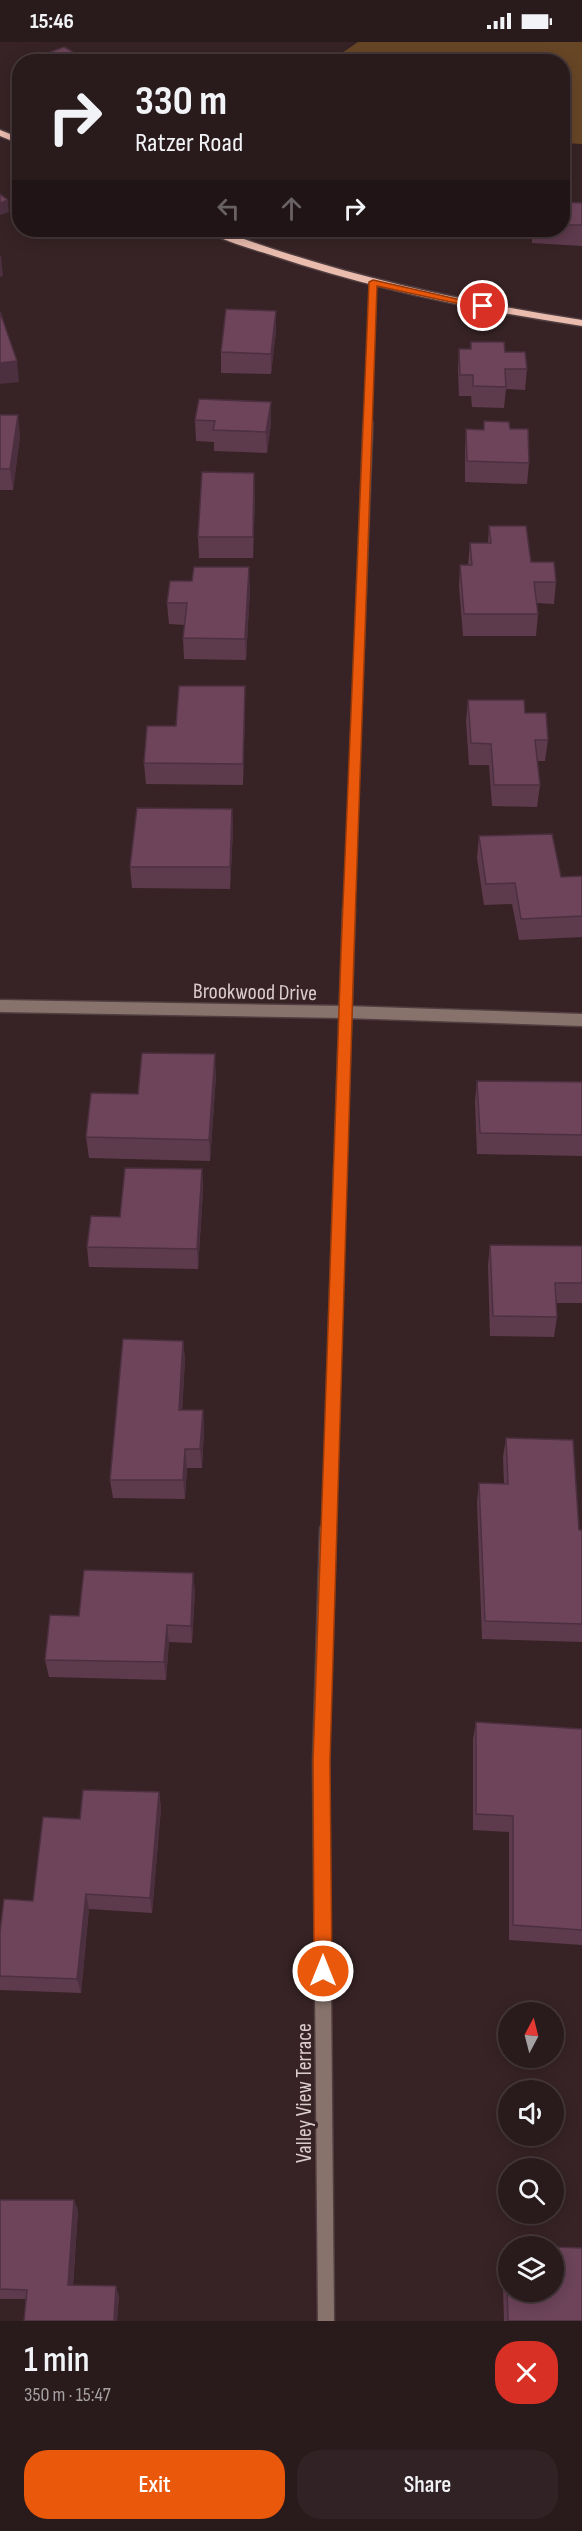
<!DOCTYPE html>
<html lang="en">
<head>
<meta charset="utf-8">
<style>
  :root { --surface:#291a1c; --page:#312325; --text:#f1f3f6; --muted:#a5a1a3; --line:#45383b; --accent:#ea580c }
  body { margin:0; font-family:"Sofia Sans Condensed",sans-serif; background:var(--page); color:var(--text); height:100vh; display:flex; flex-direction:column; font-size:22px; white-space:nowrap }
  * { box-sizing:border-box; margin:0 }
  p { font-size:20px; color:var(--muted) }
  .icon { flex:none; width:33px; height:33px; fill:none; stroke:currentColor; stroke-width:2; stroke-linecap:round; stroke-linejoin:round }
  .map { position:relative; height:2279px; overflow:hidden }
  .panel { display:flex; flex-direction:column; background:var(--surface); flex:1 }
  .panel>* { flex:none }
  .guide { position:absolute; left:12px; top:12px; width:558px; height:183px; border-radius:24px; box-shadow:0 3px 15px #0003,0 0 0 2px var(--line); background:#291a1c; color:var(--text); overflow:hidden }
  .needle { width:39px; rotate:7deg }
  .fabs { position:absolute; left:498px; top:1960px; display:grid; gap:12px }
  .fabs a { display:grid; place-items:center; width:66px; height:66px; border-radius:50%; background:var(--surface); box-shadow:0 3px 15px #0003,0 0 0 2px var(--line); font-size:30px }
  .pin { position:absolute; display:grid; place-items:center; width:51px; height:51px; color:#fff; margin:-26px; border:3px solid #fff; border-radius:50%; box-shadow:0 2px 6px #0007 }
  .me { position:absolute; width:66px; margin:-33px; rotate:0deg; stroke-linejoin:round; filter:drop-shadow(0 0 4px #0008) }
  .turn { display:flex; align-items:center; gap:21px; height:126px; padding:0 24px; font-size:27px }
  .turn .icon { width:78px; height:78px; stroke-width:2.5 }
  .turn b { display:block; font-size:42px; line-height:51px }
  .lanes { display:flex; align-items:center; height:57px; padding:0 24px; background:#0003; justify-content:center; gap:30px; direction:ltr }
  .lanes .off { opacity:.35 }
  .round { display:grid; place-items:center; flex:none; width:63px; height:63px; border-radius:24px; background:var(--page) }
  .head { display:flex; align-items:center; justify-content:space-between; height:102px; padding:0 24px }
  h1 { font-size:36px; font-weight:600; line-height:45px }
  .cta { display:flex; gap:12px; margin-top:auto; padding:12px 24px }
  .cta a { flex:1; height:69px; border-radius:24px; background:var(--accent); color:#fff; font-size:24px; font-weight:600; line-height:69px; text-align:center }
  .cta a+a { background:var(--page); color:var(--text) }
  .status { display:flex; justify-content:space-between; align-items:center; height:42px; padding:0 30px; background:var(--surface); direction:ltr }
  .status svg { height:16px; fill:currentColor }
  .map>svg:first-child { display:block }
  .forest { fill:#674626 }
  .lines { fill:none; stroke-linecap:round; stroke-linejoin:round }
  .minor-far3-casing { stroke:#513e40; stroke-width:9 }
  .minor-far2-casing { stroke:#513e40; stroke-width:12 }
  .minor-far1-casing { stroke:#513e40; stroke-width:15 }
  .minor-casing { stroke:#513e40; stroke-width:19 }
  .primary-casing { stroke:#513e40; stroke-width:3 }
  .minor-far3 { stroke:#88736c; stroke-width:8 }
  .minor-far2 { stroke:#88736c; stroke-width:10 }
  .minor-far1 { stroke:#88736c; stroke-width:12 }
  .minor { stroke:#88736c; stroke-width:16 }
  .primary { fill:#e9bcae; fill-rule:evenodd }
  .wall { fill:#5e3a4d }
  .shaded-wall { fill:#4c303f }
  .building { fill:#6d445a; stroke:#4c303f; stroke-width:1.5 }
  .route { fill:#ea580c; stroke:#983908; stroke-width:1.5 }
  .labels { text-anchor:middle; stroke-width:6; stroke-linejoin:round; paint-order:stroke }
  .street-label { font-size:22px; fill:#dbcdce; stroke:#372325 }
</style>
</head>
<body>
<div class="status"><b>15:46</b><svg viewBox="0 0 49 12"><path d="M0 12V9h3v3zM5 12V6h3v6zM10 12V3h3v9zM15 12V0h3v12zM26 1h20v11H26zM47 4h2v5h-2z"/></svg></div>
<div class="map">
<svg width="582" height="2279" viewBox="0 0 582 2279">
  <rect width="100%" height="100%" fill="#372325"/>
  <polygon class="forest" points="358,0 582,0 582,102 563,101 562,20 342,19 342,11"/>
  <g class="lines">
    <defs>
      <polyline id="minor-far3" points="368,382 373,240"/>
      <polyline id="minor-far2" points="349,869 368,381"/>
      <g id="minor-far1">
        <polyline points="0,964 345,970 582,978"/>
        <polyline points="328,1489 349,867"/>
      </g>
      <polyline id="minor" points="326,2279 321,1719 328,1488"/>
      <g id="primary">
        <polygon points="0,88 20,96 20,102 0,94"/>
        <path d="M207,188H219C337,232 458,259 582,278V284C476,268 372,247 271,213C253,207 221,199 207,188Z"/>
      </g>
    </defs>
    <use href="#minor-far3" class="minor-far3-casing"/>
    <use href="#minor-far2" class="minor-far2-casing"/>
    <use href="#minor-far1" class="minor-far1-casing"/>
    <use href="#minor" class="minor-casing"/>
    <use href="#primary" class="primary-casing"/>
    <use href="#minor-far3" class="minor-far3"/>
    <use href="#minor-far2" class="minor-far2"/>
    <use href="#minor-far1" class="minor-far1"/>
    <use href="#minor" class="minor"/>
    <use href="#primary" class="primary"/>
  </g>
  <g class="wall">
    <polygon points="562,160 582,161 582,204 532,201 532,188 562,188"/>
    <polygon points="276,289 271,332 221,331 221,310"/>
    <polygon points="471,300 505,310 527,327 525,348 506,347 504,366 472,365 471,354 459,354 458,328 459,307 471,307"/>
    <polygon points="271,360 271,381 267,411 214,409 214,400 196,399 195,378"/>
    <polygon points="0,373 20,394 13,448 0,448"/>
    <polygon points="484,379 510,387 529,421 527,442 465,440 465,408 466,387 484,388"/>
    <polygon points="255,452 253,516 199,516 198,495"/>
    <polygon points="489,484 531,520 556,540 554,562 537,561 538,572 536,594 463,594 459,544 460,523 468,523 470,501 488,501"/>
    <polygon points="250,546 246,618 184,617 183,596 185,583 169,582 167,561"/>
    <polygon points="245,644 245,665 243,743 146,742 144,721 176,684"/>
    <polygon points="468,658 525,671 548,698 545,719 537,719 540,743 537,765 492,764 489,723 469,723 466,679"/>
    <polygon points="232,767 233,788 230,847 132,846 130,825"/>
    <polygon points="479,794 561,835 582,834 582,895 519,898 512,862 484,863 477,816"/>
    <polygon points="216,1033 210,1119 89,1116 86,1095 138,1052"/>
    <polygon points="477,1039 582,1040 582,1114 477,1112 475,1059"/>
    <polygon points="202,1127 203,1148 198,1227 89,1225 87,1205"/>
    <polygon points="490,1203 582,1204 582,1261 556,1261 557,1275 554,1295 490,1294 488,1223"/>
    <polygon points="183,1299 185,1318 182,1368 203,1368 204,1388 202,1426 187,1426 185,1457 113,1456 110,1438"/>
    <polygon points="506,1396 579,1488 582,1488 582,1600 482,1597 477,1460 479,1441 504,1442 503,1415"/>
    <polygon points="195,1549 192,1601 169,1600 166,1638 49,1635 45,1618 79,1574"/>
    <polygon points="476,1680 582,1700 582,1903 509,1898 509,1790 473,1788 473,1697"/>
    <polygon points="159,1750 161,1766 152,1871 89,1867 81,1951 0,1948 0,1890 33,1859 80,1777"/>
    <polygon points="0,2158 74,2158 78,2169 73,2244 119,2254 117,2279 24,2279 26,2257 0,2257"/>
    <polygon points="506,2204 582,2279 504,2279 502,2214"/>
  </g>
  <g class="shaded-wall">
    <polygon points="8,158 9,170 0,173 0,161"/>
    <polygon points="0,214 1,214 3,234 0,235"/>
    <polygon points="276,269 276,289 271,332 271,312"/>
    <polygon points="17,319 19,340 0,342 0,321"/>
    <polygon points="271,360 271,381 267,411 266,390"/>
    <polygon points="18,373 20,394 13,448 10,427"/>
    <polygon points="254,431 255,452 253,516 253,495"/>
    <polygon points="249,525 250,546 246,618 245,597"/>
    <polygon points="245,644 245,665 243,743 243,722"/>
    <polygon points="232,767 233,788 230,847 230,825"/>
    <polygon points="215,1012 216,1033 210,1119 209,1098"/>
    <polygon points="202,1127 203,1148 198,1227 197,1207"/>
    <polygon points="183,1299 185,1318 181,1388 179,1368"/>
    <polygon points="203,1368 204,1388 202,1426 200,1407"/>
    <polygon points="185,1407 187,1426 185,1457 183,1438"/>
    <polygon points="193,1531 195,1549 192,1601 191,1584"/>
    <polygon points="167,1583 169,1600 166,1638 164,1620"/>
    <polygon points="159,1750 161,1766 152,1871 150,1856"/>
    <polygon points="86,1852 89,1867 81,1951 77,1937"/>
    <polygon points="74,2158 78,2169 72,2253 68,2243"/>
    <polygon points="116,2244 119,2254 117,2279 114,2279"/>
  </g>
  <g class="building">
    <polygon points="64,5 86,17 79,20 23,20"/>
    <polygon points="0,152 8,158 0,161"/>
    <polygon points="562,160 582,161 582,183 562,183"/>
    <polygon points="226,267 276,269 271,312 221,310"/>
    <polygon points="0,270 17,319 0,321"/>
    <polygon points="471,300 504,300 505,310 525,310 527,327 505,327 506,345 473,344 473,333 460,333 459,307 471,307"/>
    <polygon points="199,357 271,360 266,390 213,388 215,379 195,378"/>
    <polygon points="0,373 18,373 10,427 0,427"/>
    <polygon points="484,379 509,380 510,387 528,387 529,421 467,419 466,387 484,388"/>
    <polygon points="202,430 254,431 253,495 198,495"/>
    <polygon points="489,484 526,484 531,520 554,520 556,540 534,540 538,572 464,572 460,523 472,523 470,501 491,501"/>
    <polygon points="194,525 249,525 245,597 183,596 187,561 167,561 170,539 192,539"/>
    <polygon points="179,644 245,644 243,722 144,721 147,684 176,684"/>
    <polygon points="468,658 524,658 525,671 546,671 548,698 535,698 540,743 494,743 491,702 471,701"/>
    <polygon points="137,766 232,767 230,825 130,825"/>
    <polygon points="552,792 561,835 582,834 582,874 521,877 515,841 486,842 479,794"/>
    <polygon points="142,1011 215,1012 209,1098 86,1095 91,1051 138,1052"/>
    <polygon points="477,1039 582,1040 582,1093 480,1091"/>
    <polygon points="125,1126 202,1127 197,1207 87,1205 91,1174 120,1175"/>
    <polygon points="490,1203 582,1204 582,1241 555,1241 557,1275 493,1274"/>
    <polygon points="123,1297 183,1299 179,1368 203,1368 200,1407 185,1407 183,1438 110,1438"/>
    <polygon points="506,1396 573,1398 579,1488 582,1488 582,1582 485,1579 479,1441 508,1442"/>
    <polygon points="84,1528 193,1531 191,1584 167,1583 164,1620 45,1618 50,1573 79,1574"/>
    <polygon points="476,1680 582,1687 582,1888 513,1883 513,1774 476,1772"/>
    <polygon points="83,1748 159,1750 150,1856 86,1852 77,1937 0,1934 0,1890 4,1857 33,1859 43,1775 80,1777"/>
    <polygon points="0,2158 74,2158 68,2243 116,2244 114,2279 24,2279 27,2248 0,2247"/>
    <polygon points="506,2204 539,2205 508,2205 508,2250 554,2250 554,2205 582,2206 582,2279 508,2279"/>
  </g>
  <polygon class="route" points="373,238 488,264 483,267 377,244 354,910 330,1719 332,1929 329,1935 323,1938 317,1935 314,1929 313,1719 341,910 369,240"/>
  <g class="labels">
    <g class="street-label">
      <text transform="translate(255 949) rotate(1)" y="8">Brookwood Drive</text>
      <text transform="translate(303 2051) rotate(-90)" y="8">Valley View Terrace</text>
    </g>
  </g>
</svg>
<div class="fabs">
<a><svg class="needle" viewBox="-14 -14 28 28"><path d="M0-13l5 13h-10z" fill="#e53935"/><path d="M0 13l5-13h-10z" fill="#a5a1a3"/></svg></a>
<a><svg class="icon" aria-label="sound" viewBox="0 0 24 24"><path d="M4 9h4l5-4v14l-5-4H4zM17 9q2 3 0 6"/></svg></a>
<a><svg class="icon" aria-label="search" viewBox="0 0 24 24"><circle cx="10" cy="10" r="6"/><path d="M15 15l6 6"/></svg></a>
<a><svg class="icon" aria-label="layers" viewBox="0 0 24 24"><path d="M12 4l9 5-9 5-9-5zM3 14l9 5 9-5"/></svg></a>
</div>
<div class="pin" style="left:483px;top:264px;background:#d93025"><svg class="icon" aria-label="arrive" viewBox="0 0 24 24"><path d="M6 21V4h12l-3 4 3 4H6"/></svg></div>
<svg class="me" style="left:323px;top:1929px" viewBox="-20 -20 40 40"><circle r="17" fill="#ea580c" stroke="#fff" stroke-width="3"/><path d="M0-11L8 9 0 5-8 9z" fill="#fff"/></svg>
<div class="guide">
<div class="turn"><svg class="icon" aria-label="right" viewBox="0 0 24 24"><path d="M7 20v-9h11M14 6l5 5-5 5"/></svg><div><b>330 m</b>Ratzer Road</div></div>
<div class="lanes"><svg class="icon off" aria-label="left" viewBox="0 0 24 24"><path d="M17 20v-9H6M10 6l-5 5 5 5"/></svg><svg class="icon off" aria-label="ahead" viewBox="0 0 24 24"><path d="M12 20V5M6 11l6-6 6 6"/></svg><svg class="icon" aria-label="right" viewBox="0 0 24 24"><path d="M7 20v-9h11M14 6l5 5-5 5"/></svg></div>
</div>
</div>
<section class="panel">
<div class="head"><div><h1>1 min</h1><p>350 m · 15:47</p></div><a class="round" style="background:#d93025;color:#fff"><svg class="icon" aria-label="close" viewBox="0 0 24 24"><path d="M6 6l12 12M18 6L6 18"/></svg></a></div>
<div class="cta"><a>Exit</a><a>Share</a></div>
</section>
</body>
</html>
